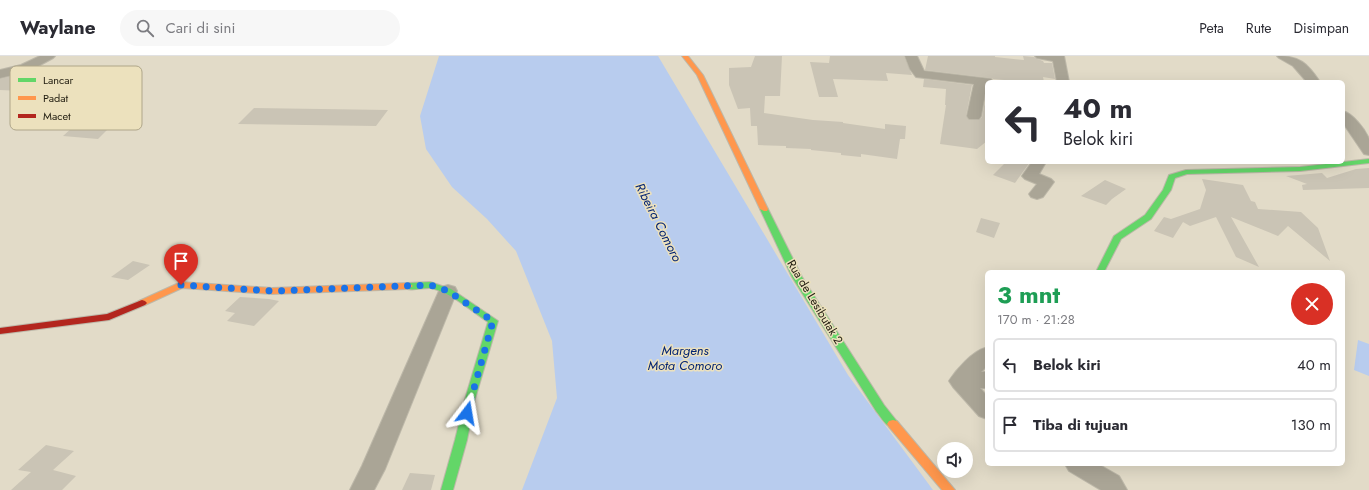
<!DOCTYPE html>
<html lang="id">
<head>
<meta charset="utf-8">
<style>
  :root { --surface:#fff; --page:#f7f7f7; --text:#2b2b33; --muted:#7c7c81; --line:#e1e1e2 }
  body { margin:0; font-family:Jost,sans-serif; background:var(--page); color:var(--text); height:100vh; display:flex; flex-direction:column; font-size:15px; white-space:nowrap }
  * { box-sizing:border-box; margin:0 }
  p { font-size:13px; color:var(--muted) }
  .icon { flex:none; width:22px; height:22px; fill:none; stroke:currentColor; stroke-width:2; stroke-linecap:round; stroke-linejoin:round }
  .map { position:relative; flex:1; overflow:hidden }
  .sheet { position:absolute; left:985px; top:214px; width:360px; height:196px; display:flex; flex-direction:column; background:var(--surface); border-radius:6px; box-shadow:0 4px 16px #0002 }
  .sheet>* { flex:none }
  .guide { position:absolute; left:985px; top:24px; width:360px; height:84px; border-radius:6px; box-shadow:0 4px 16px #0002; background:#fff; color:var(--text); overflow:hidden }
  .fabs { position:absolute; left:937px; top:386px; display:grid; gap:8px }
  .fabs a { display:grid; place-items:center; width:36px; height:36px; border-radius:50%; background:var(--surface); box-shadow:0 4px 16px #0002; font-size:20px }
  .pin { position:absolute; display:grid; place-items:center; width:34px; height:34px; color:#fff; margin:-41px -17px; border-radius:50% 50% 50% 0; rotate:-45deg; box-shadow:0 0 4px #0007 }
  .pin .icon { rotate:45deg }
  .me { position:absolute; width:44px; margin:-22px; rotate:14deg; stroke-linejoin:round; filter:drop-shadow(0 0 3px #0008) }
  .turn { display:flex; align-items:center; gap:14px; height:84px; padding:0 12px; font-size:18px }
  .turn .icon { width:52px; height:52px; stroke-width:2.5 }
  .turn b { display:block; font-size:28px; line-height:34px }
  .round { display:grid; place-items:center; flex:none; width:42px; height:42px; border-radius:21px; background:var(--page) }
  .overview { display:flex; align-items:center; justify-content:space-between; height:68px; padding:0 12px }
  h1 { font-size:24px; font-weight:700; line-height:30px; color:#1e9e55 }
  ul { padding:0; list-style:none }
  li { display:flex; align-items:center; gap:12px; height:54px; margin:0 8px 6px; padding:0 4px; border:2px solid var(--line); border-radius:6px }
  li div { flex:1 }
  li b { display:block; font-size:15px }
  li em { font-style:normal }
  header { display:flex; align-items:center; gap:24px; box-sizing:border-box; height:56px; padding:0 20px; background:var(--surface); border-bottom:1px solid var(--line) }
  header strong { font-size:19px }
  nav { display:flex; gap:22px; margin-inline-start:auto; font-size:14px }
  .search { width:280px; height:36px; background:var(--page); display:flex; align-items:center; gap:10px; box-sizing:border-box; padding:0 14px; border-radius:22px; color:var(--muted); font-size:15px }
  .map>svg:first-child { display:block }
  .water { fill:#b8ccee }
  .building { fill:#cac4b5 }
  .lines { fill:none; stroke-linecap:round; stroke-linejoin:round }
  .street-casing { stroke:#bdb8a9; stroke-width:2 }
  .fast-casing { stroke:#bdb8a9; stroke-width:2 }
  .slow-casing { stroke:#bdb8a9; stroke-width:2 }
  .jam-casing { stroke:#bdb8a9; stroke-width:2 }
  .street { fill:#aaa596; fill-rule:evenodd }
  .fast { fill:#63d668; fill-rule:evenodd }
  .slow { fill:#ff974d; fill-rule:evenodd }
  .jam { fill:#b3261e; fill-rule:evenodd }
  .route { stroke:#1a73e8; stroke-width:7; stroke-dasharray:0 12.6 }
  .labels { text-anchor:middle; stroke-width:3; stroke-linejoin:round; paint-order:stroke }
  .street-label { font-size:12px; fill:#211d10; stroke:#ece1bd }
  .water-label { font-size:13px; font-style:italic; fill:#032473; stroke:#ece1bd }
  .key { fill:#ece1bd; stroke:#afa689; stroke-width:1 }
  .key-label { font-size:11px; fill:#211d10 }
</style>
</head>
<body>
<header>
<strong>Waylane</strong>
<div class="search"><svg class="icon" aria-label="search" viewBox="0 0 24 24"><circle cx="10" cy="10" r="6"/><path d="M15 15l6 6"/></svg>Cari di sini</div>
<nav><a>Peta</a><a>Rute</a><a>Disimpan</a></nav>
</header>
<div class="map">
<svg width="1369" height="434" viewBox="0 0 1369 434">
  <rect width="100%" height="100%" fill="#e2dbc8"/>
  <g class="water">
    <polygon points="439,0 658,0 848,319 933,434 522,434 557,342 552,285 516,195 487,163 452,131 426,93 420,60"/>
    <polygon points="1358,284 1369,288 1369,320 1354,314"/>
  </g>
  <g class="building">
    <polygon points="755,0 782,0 780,40 765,40 764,57 813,64 843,66 843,67 885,73 885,68 906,70 905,83 900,83 897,103 861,98 861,101 841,99 841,97 811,94 811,93 786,92 786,90 758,89 757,70 751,70 750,52 738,53 729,29 729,12 751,11"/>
    <polygon points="830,0 904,0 912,19 886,17 888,25 833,23 838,41 819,41 810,6 829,7"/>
    <polygon points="928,0 995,0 995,1 1024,4 1023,0 1034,1 1037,3 1043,5 1044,7 1052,7 1055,23 1043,21 1044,26 1026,26 993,23 991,22 925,14"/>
    <polygon points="38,12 92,20 101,14 130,14 107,34 70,35 66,37 0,34 0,23 29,16"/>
    <polygon points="924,23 972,29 966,60 969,64 979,64 982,61 987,35 987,85 977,93 940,88 946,49 945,49 946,33 923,31"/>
    <polygon points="254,52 388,54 376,70 238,68"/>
    <polygon points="121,60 98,83 63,80 83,62"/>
    <polygon points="1006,106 1030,106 1015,127 993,119"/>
    <polygon points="1369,112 1369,132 1303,134 1302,129 1307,128 1286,120 1322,117 1327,122 1356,113"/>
    <polygon points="1202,123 1243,129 1251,145 1255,146 1258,153 1301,156 1318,172 1330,205 1288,170 1278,180 1231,161 1259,211 1236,201 1216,161 1190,170 1183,166 1173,182 1154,175 1164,161 1171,163 1200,153 1206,134"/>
    <polygon points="1105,124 1126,133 1112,143 1106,149 1081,140"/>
    <polygon points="981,162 1000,167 994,182 976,176"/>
    <polygon points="133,205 150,209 128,224 111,221"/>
    <polygon points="240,241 269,243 279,245 254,270 227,265 235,257 225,255"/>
    <polygon points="46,389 74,395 53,414 76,420 62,434 11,434 31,416 18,414"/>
    <polygon points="410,417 435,419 431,434 402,434"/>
  </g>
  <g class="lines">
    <defs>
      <g id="street">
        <polygon points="40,0 55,0 53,2 29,15 0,22 0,14 21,9"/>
        <polygon points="905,0 917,0 924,15 991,23 993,26 987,26 981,60 979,63 969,63 967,60 974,28 916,21 910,13"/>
        <polygon points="1035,0 1064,0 1069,26 1057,26 1053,5 1037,2"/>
        <path d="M1277,0C1300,0 1307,7 1320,26H1307L1293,10L1279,2Z"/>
        <path d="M1343,55C1353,58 1365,73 1369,83C1369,88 1369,95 1369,99L1364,98L1343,67Z"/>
        <polygon points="1032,106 1046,106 1039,118 1051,123 1054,126 1043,141 1037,143 1031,141 1029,138 1037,128 1025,123 1022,120"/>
        <polygon points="448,229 455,231 457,235 385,413 374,434 350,434 362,410 439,235 441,231"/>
        <path d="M985,292H987V310L981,316H987V332H980L987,340V363L979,360L953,331L949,325C956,314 973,295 985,292Z"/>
        <polygon points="1065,408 1098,408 1119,420 1127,434 1101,434 1069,415"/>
      </g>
      <g id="fast">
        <polygon points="1369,103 1369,107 1300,115 1187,118 1175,122 1171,134 1151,163 1121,183 1104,216 1096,216 1114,180 1145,159 1163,134 1169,119 1186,114 1300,111"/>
        <path d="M761,151H764L768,153L802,221L884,349L899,368L897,371C887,374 882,362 876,355L792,221L760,153Z"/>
        <path d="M430,226L451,233L498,265L475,343L467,384L453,434H441L455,384L465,343L488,266C470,254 452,237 431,232C423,231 409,237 403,230L408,227Z"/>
      </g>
      <g id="slow">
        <polygon points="682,0 688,0 703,19 768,153 767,155 764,155 760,153 697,19"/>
        <polygon points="181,226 272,232 408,227 413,230 408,233 272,238 182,232 145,249 139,249 137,247 139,245"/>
        <polygon points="893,364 897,365 955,434 942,434 889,371 887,368 889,365"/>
      </g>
      <polygon id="jam" points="142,244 145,245 147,247 145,249 109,264 0,278 0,272 107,258"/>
    </defs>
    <use href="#street" class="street-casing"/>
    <use href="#fast" class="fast-casing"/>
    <use href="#slow" class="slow-casing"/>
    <use href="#jam" class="jam-casing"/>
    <use href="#street" class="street"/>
    <use href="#fast" class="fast"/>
    <use href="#slow" class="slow"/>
    <use href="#jam" class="jam"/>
  </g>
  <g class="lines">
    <polyline class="route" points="181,229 272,235 430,229 448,235 493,265 467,357"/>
  </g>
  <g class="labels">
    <g class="street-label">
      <text transform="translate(815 246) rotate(59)" y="4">Rua de Lesibutak 2</text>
    </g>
    <g class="water-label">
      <text transform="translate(659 166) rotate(63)" y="5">Ribeira Comoro</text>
      <text x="685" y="299">Margens<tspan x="685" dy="15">Mota Comoro</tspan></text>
    </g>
  </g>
  <rect x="10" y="10" width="132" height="64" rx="6" class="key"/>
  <rect x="18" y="22" width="18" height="4" fill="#63d668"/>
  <rect x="18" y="40" width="18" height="4" fill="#ff974d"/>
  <rect x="18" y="58" width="18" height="4" fill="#b3261e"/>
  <g class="key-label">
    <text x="43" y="28">Lancar</text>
    <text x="43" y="46">Padat</text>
    <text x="43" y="64">Macet</text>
  </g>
</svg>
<div class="fabs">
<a><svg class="icon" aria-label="sound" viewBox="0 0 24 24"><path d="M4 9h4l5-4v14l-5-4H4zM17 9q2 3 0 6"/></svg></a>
</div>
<div class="pin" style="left:181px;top:229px;background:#d93025"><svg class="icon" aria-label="arrive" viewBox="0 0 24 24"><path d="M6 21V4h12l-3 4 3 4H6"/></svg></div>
<svg class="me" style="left:467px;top:357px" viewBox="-20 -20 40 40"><path d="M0-17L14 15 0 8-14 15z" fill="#1a73e8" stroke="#fff" stroke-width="4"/></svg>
<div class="guide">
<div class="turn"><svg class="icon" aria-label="left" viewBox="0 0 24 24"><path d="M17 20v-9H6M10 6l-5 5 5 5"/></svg><div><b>40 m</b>Belok kiri</div></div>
</div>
<section class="sheet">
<div class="overview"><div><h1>3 mnt</h1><p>170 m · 21:28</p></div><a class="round" style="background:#d93025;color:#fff"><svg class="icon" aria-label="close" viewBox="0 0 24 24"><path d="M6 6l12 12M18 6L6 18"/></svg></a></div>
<ul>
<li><svg class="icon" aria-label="left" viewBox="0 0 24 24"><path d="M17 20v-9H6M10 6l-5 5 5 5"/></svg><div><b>Belok kiri</b></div><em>40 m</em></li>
<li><svg class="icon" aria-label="arrive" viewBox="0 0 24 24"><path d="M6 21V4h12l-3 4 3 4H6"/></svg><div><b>Tiba di tujuan</b></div><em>130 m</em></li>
</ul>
</section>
</div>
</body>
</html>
